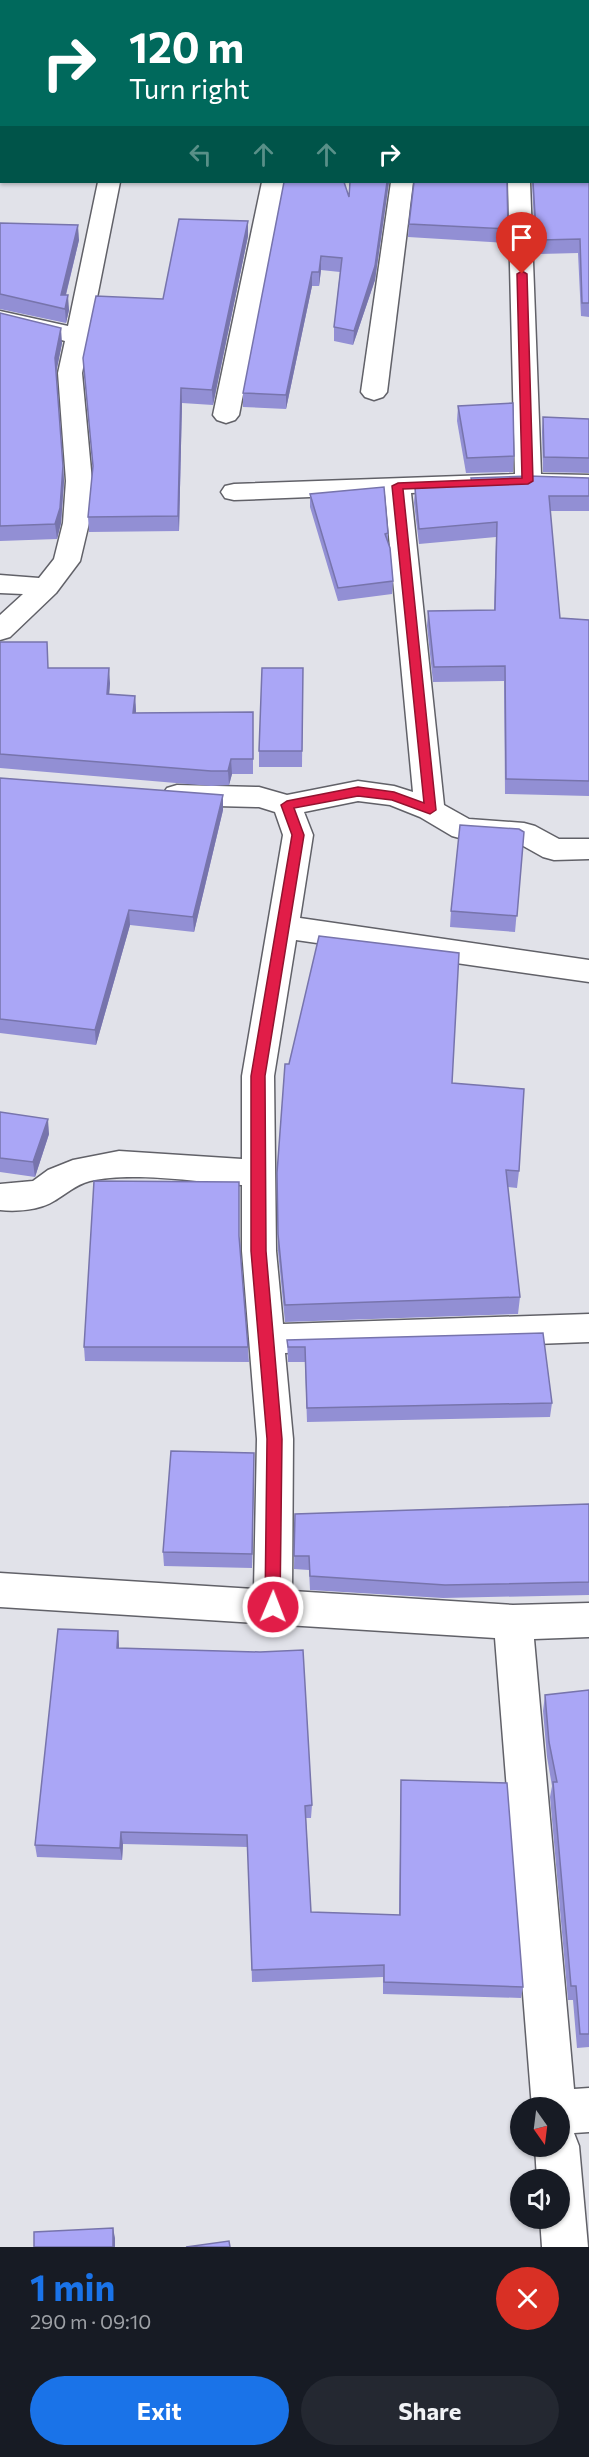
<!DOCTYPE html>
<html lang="en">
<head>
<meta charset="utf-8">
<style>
  :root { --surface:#171b24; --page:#242831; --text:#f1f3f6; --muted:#9ea1a6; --accent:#1a73e8 }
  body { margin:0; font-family:Commissioner,sans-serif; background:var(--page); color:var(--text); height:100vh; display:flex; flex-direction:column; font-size:22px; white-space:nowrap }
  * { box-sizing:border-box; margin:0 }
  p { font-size:20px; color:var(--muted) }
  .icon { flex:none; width:33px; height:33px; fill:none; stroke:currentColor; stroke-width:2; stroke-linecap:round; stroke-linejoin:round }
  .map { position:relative; height:2247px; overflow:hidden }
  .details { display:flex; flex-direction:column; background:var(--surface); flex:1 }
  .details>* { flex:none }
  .hud { position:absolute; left:0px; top:0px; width:590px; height:183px; box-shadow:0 2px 4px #0004; background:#00695c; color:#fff; overflow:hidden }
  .needle { width:39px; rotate:166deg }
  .controls { position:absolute; left:510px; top:2097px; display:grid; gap:12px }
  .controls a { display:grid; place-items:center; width:60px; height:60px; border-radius:50%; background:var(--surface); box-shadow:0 2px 4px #0004; font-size:30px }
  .pin { position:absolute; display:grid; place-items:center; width:51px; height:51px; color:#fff; margin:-62px -26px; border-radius:50% 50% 50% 0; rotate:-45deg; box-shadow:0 0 6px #0007 }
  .pin .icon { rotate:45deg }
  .me { position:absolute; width:66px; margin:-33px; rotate:1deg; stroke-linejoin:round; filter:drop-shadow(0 0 4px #0008) }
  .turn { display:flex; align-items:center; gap:21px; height:126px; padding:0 30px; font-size:27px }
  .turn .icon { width:78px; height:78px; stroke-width:2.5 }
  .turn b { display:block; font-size:42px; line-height:51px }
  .lanes { display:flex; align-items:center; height:57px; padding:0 30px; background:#0003; justify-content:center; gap:30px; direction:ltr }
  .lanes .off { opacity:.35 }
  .round { display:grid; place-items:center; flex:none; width:63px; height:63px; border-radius:32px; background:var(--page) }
  .summary { display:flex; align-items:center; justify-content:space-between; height:102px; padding:0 30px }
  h1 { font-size:36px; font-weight:700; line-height:45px; color:var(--accent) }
  .cta { display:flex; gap:12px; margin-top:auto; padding:12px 30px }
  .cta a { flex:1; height:69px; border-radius:36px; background:var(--accent); color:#fff; font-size:24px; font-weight:700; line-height:69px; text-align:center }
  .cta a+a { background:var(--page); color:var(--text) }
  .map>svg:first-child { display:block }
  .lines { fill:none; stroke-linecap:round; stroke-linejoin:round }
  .minor-casing { stroke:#616168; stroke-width:3 }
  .minor { fill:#fff; fill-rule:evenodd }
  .wall { fill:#928fd4 }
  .shaded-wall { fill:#7774ac }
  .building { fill:#aaa6f6; stroke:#7774ac; stroke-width:1.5 }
  .route { fill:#e11d48; stroke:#92132f; stroke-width:1.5 }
</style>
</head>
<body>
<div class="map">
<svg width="589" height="2247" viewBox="0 0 589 2247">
  <rect width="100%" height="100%" fill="#e1e2e9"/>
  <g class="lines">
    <defs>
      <g id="minor">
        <rect x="0" y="146" width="2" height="14"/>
        <rect x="588" y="165" width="1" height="14"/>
        <polygon points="98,182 120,182 82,373 92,481 89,523 80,561 56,593 10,637 0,640 0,615 23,594 0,593 0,575 39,578 54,559 63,523 66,481 58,373 65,341 34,332 0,325 0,311 68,326"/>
        <polygon points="262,182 284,182 239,415 235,420 226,423 217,420 213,415"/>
        <polygon points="391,182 413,182 387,392 383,397 374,400 365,397 361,392"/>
        <path d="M508,182H530L541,474L589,475V491L528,489L411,493L444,805L469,819L524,823L535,826L559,839H589V859L554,860L543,857L518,843L463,839L452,836L420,817L390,805L358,801L304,812L313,835L300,918L589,960V982L296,940L274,1076L276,1251L283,1324L589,1314V1342L285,1353L293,1439L292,1591L513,1605L589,1603V1637L534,1639L574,2089L589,2088V2132L574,2133L579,2146L588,2247H542L540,2218H560V2180H537L535,2146H560V2108H532L495,1638L0,1607V1573L254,1589L257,1439L242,1251V1185C198,1182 131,1171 90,1181C75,1185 66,1194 54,1201C40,1210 16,1212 0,1210V1184L33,1181L48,1170L73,1160L119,1151L242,1159V1076L283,835L275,812L259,807L177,805L167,802L162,795L167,788L177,785L259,787L287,795L358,781L394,786L413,792L385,494L234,500L225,498L221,492L225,486L234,484L515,474Z"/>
      </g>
    </defs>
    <use href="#minor" class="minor-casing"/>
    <use href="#minor" class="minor"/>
  </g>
  <g class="wall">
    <rect x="0" y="28" width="2" height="56"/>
    <polygon points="589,178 589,317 581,316 578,253 540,254 538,245 535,245 532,182 588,182"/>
    <polygon points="350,182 389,182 375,280 353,345 334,341 334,327 340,272 321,270 319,286 312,286 286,409 243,407 243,393 349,197"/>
    <polygon points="248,221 248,236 213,405 182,403 179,531 89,532 88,517 163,299"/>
    <polygon points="0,223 79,240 66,295 69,310 66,323 0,309"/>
    <polygon points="409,224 508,229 507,243 408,237"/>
    <polygon points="0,313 62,343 56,373 64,481 61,523 57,539 0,541"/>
    <polygon points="458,406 514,456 513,472 466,473 457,421"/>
    <polygon points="543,417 589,419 589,473 543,472 542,432"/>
    <polygon points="471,478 589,478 589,511 550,511 560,618 589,620 589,796 505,794 504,681 433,682 427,626 428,611 494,610 496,537 419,544 414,503 415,488 471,484"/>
    <polygon points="310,494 388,533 388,543 393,581 392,594 338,601 310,507"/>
    <polygon points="0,642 49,668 110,683 109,695 135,696 136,713 253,712 253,774 232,774 229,785 211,786 0,768"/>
    <polygon points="303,668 302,767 259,767 259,751"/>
    <polygon points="0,778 223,795 223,810 194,932 130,925 96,1045 0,1033"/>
    <polygon points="524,832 515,932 450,927 451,911"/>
    <polygon points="452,1083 519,1171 517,1188 508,1187 520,1297 518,1314 285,1322 278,1251 277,1173"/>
    <polygon points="0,1112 49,1134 35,1177 0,1172"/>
    <polygon points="240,1241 249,1362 85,1361 84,1347"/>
    <polygon points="287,1340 552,1403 550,1417 307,1422 305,1362 288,1362"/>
    <polygon points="254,1453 252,1568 164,1566 163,1552"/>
    <polygon points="589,1504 589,1595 443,1598 310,1590 309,1570 294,1569 295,1514"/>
    <polygon points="118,1631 119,1648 312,1805 311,1818 306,1818 311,1912 399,1915 401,1780 523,1987 521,1998 383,1994 383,1977 252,1982 248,1847 123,1844 122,1860 37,1857 35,1845"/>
    <polygon points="589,1690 589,2047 577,2048 573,2000 568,2000 550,1797 552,1786 547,1757 543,1711 545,1695"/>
  </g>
  <g class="shaded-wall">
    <polygon points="387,182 389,182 375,280 353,345 354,331"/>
    <polygon points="248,221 248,236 213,405 212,390"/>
    <polygon points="78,225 79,240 62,310 61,295"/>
    <polygon points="321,256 321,270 319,286 319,272"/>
    <polygon points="312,272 312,286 286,409 286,395"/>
    <polygon points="68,295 69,310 66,323 65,309"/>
    <polygon points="61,328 62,343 56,373 64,481 61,523 57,539 55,524 55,358"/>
    <polygon points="181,388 182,403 179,531 178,516"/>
    <polygon points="109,668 110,683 108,709 107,694"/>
    <polygon points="135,696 136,711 134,727 133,713"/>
    <polygon points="231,759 232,774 229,785 228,771"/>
    <polygon points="223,795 223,810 194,932 193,917"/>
    <polygon points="129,910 130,925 96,1045 95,1030"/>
    <polygon points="48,1119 49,1134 35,1177 33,1162"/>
    <polygon points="254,1453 254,1468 252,1568 252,1554"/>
    <polygon points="118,1631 119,1645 118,1661 117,1648"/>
    <polygon points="121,1832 123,1844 122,1860 120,1848"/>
    <polygon points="113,2228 115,2238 115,2247 113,2247"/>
  </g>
  <g class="building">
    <rect x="130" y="0" width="98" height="2"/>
    <rect x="0" y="28" width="2" height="43"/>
    <polygon points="588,178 589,178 589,303 582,303 580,239 541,240 539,231 536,231 533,182 588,182"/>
    <polygon points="284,182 344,182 349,197 350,182 387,182 375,266 354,331 334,327 342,258 321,256 319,272 312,272 286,395 243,393"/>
    <polygon points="414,182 507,182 508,229 409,224"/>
    <polygon points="179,219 248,221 212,390 181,388 178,516 88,517 93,466 83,358 96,296 163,299"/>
    <polygon points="0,223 78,225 61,295 68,295 65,309 0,294"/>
    <polygon points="0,313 61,328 55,358 63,466 60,508 55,524 0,526"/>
    <polygon points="513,403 514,456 467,458 458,406"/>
    <polygon points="543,417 589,419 589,458 544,457"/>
    <polygon points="529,476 589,478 589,496 549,496 560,618 589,620 589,781 506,779 505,666 434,667 428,611 495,610 497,522 419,529 415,488 472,484 471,478"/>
    <polygon points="384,487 388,533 385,534 390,548 393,581 338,588 310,494"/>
    <polygon points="0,642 47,642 48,668 109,668 107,694 135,696 133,713 253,712 253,759 231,759 228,771 211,771 0,754"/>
    <polygon points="262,668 303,668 302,751 259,751"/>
    <polygon points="0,778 223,795 193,917 129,910 95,1030 0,1019"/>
    <polygon points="460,825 519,829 524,832 517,916 451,911"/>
    <polygon points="319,936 459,953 452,1083 524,1089 519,1171 506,1170 520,1297 285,1305 278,1234 277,1173 285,1064 289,1064"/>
    <polygon points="0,1112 48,1119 33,1162 0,1158"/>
    <polygon points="94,1181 239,1182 239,1236 248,1347 84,1347"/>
    <polygon points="543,1333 552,1403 307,1408 305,1347 288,1347 287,1340"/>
    <polygon points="171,1451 254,1453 252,1554 163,1552"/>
    <polygon points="589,1504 589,1582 445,1585 310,1576 309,1556 294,1556 295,1514"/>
    <polygon points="58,1629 118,1631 117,1648 260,1652 303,1650 312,1805 305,1806 311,1912 400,1915 401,1780 507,1783 523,1987 384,1982 384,1965 252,1970 247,1835 121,1832 120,1848 35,1845"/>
    <polygon points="589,1690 589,2034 580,2034 576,1986 571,1986 553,1782 557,1782 549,1742 545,1695"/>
    <polygon points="113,2228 113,2247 34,2247 34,2232"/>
    <polygon points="229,2241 230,2247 186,2247"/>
  </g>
  <polygon class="route" points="522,271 527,274 533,481 528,484 403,489 436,810 430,814 392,800 358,796 294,808 304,835 265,1076 266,1251 282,1439 280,1607 278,1612 273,1614 267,1612 265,1607 267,1439 251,1251 251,1076 292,835 281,805 287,801 358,787 394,792 424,803 392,486 398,483 522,478 517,274"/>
</svg>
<div class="controls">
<a><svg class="needle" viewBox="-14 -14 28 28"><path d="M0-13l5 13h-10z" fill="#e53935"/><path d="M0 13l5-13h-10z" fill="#9ea1a6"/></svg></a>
<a><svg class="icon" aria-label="sound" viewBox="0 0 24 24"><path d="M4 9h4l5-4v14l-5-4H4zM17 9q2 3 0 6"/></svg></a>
</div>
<div class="pin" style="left:522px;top:274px;background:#d93025"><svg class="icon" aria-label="arrive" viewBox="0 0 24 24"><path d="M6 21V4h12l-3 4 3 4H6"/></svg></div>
<svg class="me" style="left:273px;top:1607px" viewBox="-20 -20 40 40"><circle r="17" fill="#e11d48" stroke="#fff" stroke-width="3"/><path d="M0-11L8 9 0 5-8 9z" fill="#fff"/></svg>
<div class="hud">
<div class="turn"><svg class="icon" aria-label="right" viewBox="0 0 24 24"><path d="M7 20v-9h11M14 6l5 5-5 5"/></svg><div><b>120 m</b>Turn right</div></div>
<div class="lanes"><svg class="icon off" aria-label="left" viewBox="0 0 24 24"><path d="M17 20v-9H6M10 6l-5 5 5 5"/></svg><svg class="icon off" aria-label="ahead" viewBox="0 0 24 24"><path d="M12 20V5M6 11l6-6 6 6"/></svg><svg class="icon off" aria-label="ahead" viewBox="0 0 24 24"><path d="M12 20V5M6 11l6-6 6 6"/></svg><svg class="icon" aria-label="right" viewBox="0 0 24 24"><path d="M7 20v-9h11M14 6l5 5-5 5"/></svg></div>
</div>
</div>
<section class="details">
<div class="summary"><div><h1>1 min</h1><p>290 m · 09:10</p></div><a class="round" style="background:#d93025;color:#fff"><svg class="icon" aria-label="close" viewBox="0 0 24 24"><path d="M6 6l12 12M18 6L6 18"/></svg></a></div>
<div class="cta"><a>Exit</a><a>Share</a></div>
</section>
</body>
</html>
